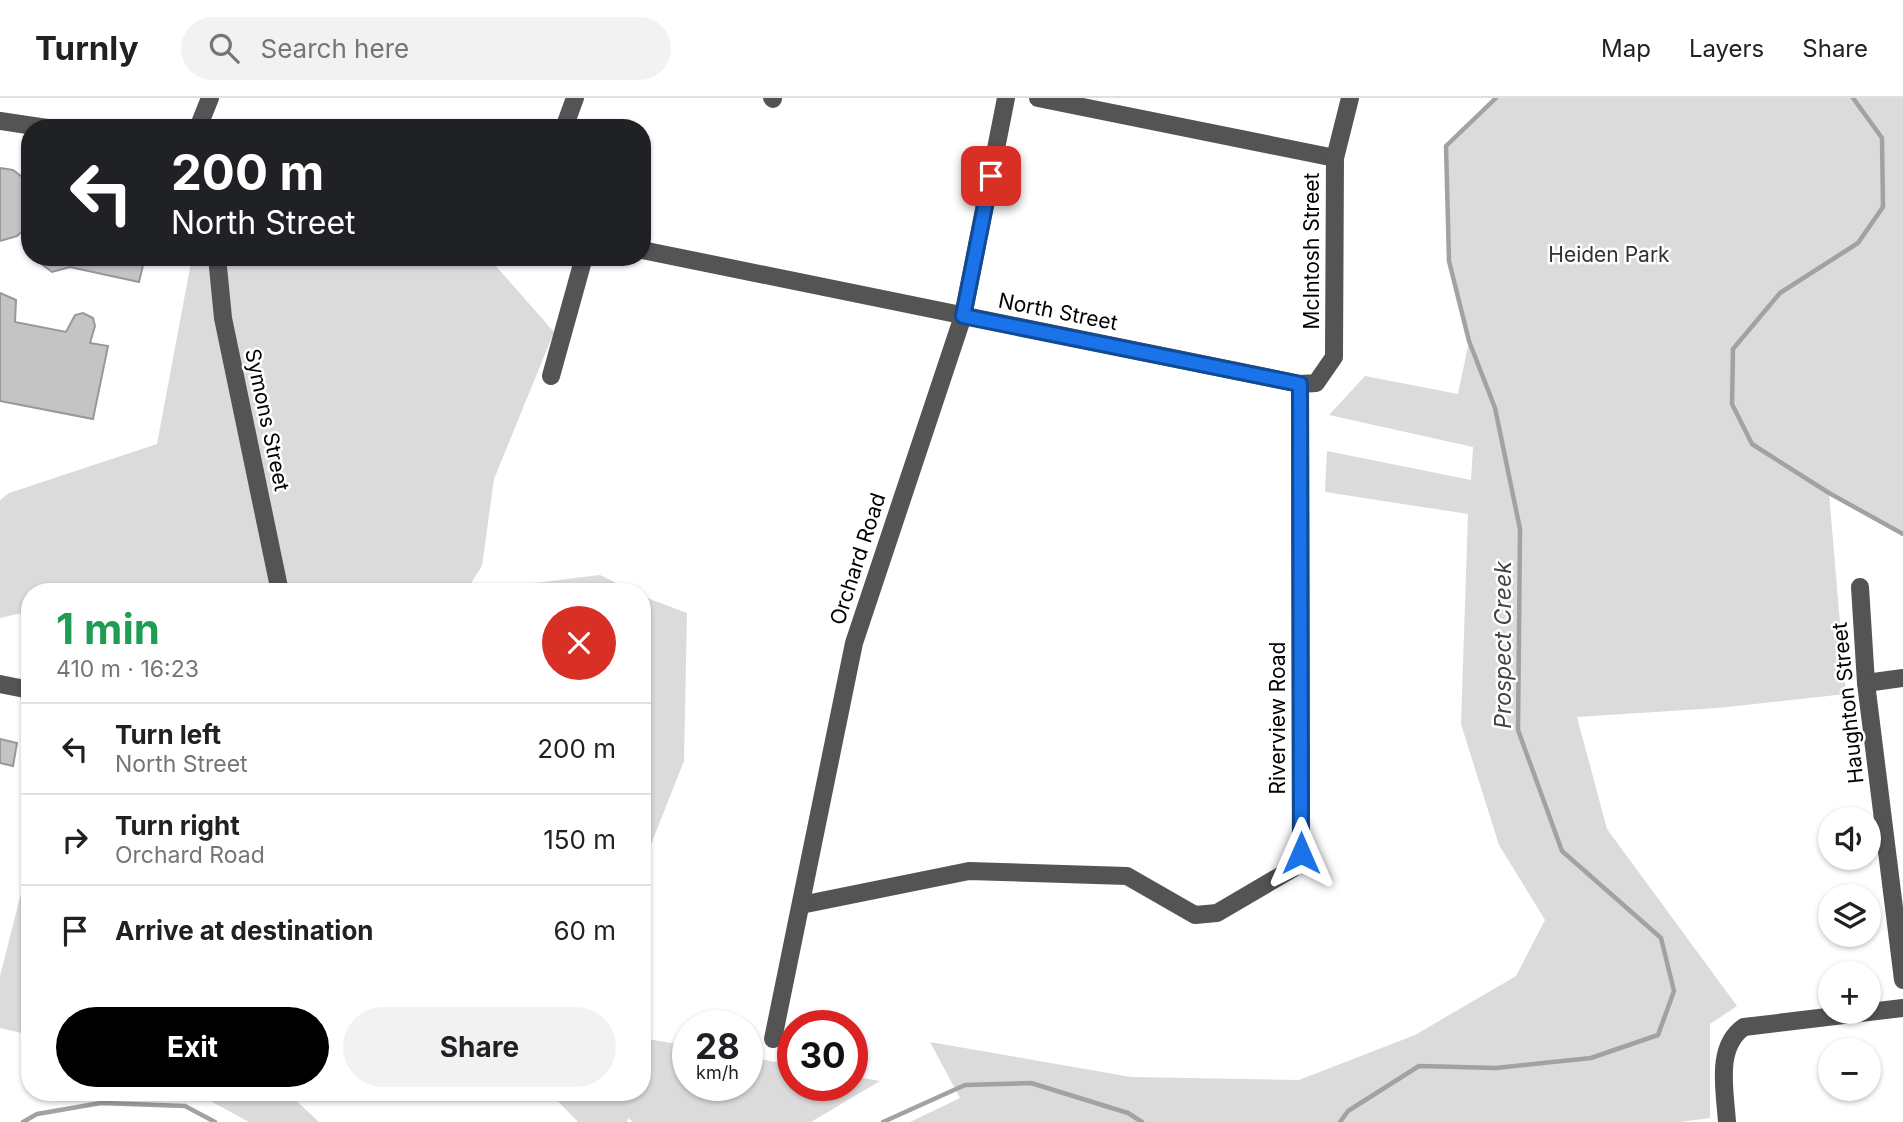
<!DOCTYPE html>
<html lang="en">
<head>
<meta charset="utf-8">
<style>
  :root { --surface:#fff; --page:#f2f2f2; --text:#202124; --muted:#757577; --line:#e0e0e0; --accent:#000 }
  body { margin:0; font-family:Inter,sans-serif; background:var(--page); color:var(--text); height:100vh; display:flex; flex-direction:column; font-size:26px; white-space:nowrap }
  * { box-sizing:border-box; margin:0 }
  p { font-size:23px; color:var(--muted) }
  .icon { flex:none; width:38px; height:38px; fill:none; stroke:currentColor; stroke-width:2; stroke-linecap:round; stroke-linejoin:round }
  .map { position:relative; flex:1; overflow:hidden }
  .sheet { position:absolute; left:21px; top:485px; width:630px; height:518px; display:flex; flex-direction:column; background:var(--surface); border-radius:28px; box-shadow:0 2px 5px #0004 }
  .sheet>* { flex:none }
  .banner { position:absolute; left:21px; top:21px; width:630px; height:147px; border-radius:28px; box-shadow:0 2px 5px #0004; background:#202124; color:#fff; overflow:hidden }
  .tools { position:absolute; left:1818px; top:709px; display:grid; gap:14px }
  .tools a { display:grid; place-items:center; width:63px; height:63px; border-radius:50%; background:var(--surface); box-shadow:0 2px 5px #0004; font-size:35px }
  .speed { position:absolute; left:672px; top:912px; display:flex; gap:14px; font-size:35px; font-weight:700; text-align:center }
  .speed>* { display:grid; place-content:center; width:91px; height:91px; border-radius:50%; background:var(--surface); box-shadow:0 2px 5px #0004; line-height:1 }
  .speed small { font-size:18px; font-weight:400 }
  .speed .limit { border:10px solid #d22; background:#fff; color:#111 }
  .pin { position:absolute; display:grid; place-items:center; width:60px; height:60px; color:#fff; margin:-30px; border-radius:14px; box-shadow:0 4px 10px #0006 }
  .me { position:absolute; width:77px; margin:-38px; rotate:0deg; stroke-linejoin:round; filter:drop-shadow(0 0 5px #0008) }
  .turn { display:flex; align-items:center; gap:24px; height:147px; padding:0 35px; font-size:32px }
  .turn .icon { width:91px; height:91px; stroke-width:2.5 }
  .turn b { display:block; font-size:49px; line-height:60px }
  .round { display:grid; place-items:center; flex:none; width:74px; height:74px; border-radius:37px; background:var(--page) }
  .summary { display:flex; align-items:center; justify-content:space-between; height:119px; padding:0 35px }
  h1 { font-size:42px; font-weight:700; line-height:52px; color:#1e9e55 }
  .primary-button { display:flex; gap:14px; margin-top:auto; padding:14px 35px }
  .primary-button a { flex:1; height:80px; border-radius:42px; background:var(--accent); color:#fff; font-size:28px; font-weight:700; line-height:80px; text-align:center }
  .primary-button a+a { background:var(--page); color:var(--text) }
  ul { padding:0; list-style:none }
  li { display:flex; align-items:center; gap:21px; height:91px; padding:0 35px; border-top:2px solid var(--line) }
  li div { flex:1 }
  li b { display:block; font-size:26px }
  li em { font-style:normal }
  header { display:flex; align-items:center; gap:42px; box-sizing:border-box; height:98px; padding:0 35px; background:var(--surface); border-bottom:2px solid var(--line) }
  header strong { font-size:33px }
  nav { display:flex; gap:38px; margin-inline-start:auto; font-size:24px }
  .search { width:490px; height:63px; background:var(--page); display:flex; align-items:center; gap:18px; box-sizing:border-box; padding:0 24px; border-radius:38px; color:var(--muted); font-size:26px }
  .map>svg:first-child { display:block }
  .green { fill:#dbdbdb }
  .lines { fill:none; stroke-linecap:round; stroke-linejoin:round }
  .stream { stroke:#a2a2a2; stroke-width:4.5 }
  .building { fill:#c4c4c4; stroke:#989898; stroke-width:2 }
  .minor { stroke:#545454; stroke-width:18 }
  .route-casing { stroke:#114b97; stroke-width:18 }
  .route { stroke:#1a73e8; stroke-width:12 }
  .labels { text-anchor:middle; stroke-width:5; stroke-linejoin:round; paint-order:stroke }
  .street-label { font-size:21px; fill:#000; stroke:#fff }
  .park-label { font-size:21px; fill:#323232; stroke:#fff }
  .water-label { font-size:23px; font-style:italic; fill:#434343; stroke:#fff }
</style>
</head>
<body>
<header>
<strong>Turnly</strong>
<div class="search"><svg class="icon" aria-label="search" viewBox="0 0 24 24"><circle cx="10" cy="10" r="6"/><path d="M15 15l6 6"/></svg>Search here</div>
<nav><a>Map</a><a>Layers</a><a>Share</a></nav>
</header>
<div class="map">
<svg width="1903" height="1024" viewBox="0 0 1903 1024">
  <rect width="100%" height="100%" fill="#fff"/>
  <g class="green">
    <polygon points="1496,0 1903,0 1903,436 1829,395 1846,596 1718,610 1577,619 1607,731 1737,908 1710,926 1710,1020 1680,1024 910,1024 960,1000 930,944 1131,979 1299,982 1415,937 1516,878 1545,822 1499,747 1461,626 1468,416 1325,394 1327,353 1471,382 1473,349 1329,317 1365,278 1458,296 1469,243 1449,163 1446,48"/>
    <polygon points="192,159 488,159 554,234 494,381 482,468 466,493 133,494 130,489 110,494 30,494 30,513 0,520 0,402 9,395 157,346"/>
    <polygon points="600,477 633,493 504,493 518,487"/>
    <polygon points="642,498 687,515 684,663 642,769"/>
    <polygon points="30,760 30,937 0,930 0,878"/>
    <polygon points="642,940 688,948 688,987 747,987 747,959 793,967 793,987 852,987 852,978 880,983 811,1024 633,1024 628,1020 627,1024 578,1024 549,994 642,994"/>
    <polygon points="194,994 287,994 319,1024 249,1024"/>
  </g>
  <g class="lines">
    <g class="stream">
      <polyline points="1853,0 1882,40 1883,109 1858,145 1780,195 1733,251 1732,306 1752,346 1829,395 1903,436"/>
      <polyline points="23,1024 37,1016 101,1005 185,1008 215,1024"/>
      <polyline points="883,1024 965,987 1031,985 1128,1015 1142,1024"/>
      <polyline points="1340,1024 1348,1013 1419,968 1496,970 1591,960 1658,937 1674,893 1661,840 1562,753 1518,632 1520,431 1495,310 1469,243 1449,163 1446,48 1496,0"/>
    </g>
  </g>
  <g class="building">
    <polygon points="0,70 13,72 30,85 30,126 17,138 0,143"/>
    <polygon points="32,159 145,159 139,184 70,169 52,174"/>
    <polygon points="0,195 16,202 15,224 66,234 75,217 83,215 93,220 95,228 90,245 108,248 93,321 0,303"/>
    <polygon points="0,641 17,645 13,668 0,665"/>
  </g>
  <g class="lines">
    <g class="minor">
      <polyline points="772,0 773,1"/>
      <polyline points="1038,0 1335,60"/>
      <polyline points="0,23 47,30"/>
      <polyline points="198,30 210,0"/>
      <polyline points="564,30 575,0"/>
      <polyline points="642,152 1300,286 1316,285 1334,259 1335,60 1350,0"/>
      <polyline points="217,159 223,220 280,494"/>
      <polyline points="551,278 584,159"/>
      <polyline points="1860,489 1866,585 1903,882"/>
      <polyline points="1866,585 1903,580"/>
      <polyline points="0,586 30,592"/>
      <polyline points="801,807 969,773 1127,778 1195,817 1217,815 1292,771 1301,755 1300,286"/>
      <polyline points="773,941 854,545 963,218 1006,0"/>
      <path d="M1727,1024C1725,992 1715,949 1744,929L1903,910"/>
    </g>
  </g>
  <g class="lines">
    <defs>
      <polyline id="route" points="991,78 963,218 1300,286 1301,755"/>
    </defs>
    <use href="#route" class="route-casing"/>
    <use href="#route" class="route"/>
  </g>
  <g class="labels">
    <g class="street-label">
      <text transform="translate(1312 153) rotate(-90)" y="7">McIntosh Street</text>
      <text transform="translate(1058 214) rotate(11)" y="7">North Street</text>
      <text transform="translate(267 322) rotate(78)" y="7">Symons Street</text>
      <text transform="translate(858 461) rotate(-72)" y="7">Orchard Road</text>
      <text transform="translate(1848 605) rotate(-96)" y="7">Haughton Street</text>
      <text transform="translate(1278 620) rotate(-90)" y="7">Riverview Road</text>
    </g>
    <g class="park-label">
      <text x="1609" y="164">Heiden Park</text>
    </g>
    <g class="water-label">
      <text transform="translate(1503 547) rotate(-90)" y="8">Prospect Creek</text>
    </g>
  </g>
</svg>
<div class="tools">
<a><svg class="icon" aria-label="sound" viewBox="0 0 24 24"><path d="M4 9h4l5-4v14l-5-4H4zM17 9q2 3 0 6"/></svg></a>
<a><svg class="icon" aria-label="layers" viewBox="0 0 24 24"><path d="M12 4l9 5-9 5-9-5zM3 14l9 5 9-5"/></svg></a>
<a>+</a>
<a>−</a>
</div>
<div class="speed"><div>28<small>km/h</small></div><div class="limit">30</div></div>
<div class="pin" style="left:991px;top:78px;background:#d93025"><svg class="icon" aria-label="arrive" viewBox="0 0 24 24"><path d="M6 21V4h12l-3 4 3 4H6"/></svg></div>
<svg class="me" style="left:1301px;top:755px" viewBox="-20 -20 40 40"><path d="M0-17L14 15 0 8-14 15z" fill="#1a73e8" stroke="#fff" stroke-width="4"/></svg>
<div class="banner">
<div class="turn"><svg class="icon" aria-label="left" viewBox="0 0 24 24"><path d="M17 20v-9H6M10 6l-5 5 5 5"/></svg><div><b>200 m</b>North Street</div></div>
</div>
<section class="sheet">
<div class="summary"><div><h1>1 min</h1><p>410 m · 16:23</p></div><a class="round" style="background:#d93025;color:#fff"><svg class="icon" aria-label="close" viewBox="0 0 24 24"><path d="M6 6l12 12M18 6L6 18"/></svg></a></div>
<ul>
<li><svg class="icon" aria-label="left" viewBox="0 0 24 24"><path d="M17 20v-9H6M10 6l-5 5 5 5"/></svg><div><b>Turn left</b><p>North Street</p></div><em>200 m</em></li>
<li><svg class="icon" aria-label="right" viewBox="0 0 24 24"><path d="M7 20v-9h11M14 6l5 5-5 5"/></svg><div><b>Turn right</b><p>Orchard Road</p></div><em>150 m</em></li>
<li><svg class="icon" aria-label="arrive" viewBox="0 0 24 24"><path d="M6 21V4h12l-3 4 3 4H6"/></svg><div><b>Arrive at destination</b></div><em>60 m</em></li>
</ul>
<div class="primary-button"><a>Exit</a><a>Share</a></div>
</section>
</div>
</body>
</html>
